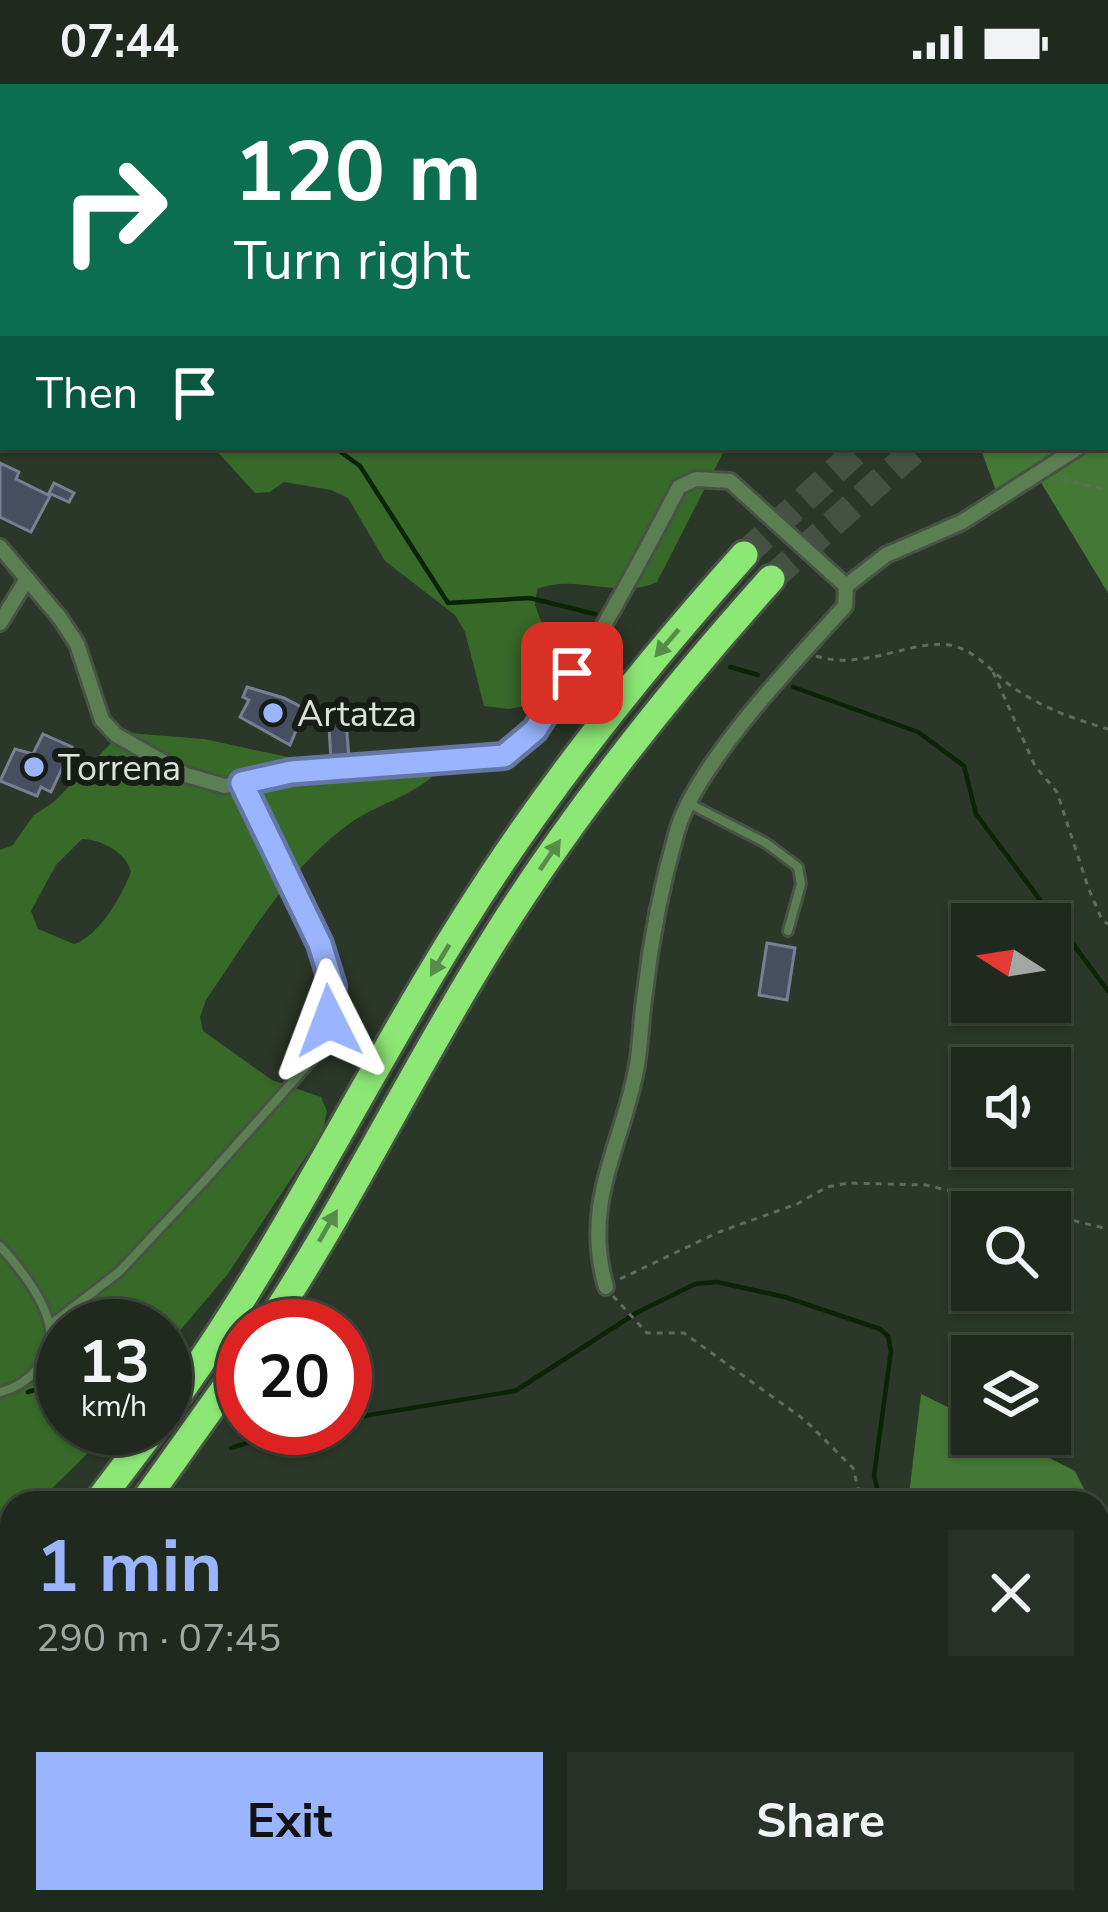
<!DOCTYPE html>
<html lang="en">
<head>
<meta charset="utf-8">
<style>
  :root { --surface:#20291e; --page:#283127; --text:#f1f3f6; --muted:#a2a6a4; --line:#3d453c; --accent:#9ab5fd }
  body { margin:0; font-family:"Nunito Sans",sans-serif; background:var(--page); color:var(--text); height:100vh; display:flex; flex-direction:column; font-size:45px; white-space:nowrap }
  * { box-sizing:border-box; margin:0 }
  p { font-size:39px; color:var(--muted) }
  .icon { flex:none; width:66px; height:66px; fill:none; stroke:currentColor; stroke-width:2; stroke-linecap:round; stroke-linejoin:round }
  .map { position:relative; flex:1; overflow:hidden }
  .drawer { position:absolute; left:0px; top:1407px; width:1110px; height:423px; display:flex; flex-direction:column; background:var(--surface); border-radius:36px 36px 0 0; box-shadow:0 3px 9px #0004,0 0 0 3px var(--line) }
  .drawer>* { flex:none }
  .hud { position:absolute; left:0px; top:0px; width:1110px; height:366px; box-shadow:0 3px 9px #0004,0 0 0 3px var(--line); background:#0b6e4f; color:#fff; overflow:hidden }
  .needle { width:78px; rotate:282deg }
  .fabs { position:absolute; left:951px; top:819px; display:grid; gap:24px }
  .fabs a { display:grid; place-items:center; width:120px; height:120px; border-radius:0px; background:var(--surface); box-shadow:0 3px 9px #0004,0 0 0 3px var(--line); font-size:60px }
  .speed { position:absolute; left:36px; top:1215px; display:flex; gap:24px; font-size:60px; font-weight:700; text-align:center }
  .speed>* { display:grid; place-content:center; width:156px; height:156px; border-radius:50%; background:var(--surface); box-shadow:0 3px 9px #0004,0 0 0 3px var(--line); line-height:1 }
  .speed small { font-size:30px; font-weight:400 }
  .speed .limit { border:18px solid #d22; background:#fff; color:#111 }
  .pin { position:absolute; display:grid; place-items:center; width:102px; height:102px; color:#fff; margin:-51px; border-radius:24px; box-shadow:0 6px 18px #0006 }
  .me { position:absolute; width:132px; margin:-66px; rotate:357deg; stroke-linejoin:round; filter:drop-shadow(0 0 9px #0008) }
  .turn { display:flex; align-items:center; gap:42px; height:252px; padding:0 36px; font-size:54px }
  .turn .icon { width:156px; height:156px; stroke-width:2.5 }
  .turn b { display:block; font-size:84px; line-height:102px }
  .then { display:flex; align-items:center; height:114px; padding:0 36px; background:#0003; gap:24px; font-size:45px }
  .round { display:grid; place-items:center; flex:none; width:126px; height:126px; border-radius:0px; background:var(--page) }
  .summary { display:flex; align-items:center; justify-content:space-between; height:204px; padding:0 36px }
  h1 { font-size:72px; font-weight:700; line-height:90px; color:var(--accent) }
  .button { display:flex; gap:24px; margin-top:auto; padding:24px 36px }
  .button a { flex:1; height:138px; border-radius:0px; background:var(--accent); color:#111; font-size:48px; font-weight:700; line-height:138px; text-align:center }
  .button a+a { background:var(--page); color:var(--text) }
  .status { display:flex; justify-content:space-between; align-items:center; height:84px; padding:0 60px; background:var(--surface); direction:ltr }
  .status svg { height:33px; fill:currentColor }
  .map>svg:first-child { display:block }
  .built { fill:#31422d }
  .green { fill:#376929; fill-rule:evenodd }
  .forest { fill:#437835 }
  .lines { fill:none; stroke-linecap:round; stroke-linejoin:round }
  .stream { stroke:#092503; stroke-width:4.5 }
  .building { fill:#474e5f; stroke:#777f92; stroke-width:3 }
  .motorway-tunnel { stroke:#455143; stroke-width:27; stroke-dasharray:27 14; stroke-linecap:butt }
  .service-casing { stroke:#475344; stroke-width:14 }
  .minor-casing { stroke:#475344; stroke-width:20 }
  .motorway-casing { stroke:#475344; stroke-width:33 }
  .path { stroke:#606b5e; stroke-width:3; stroke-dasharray:6 6; stroke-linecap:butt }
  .service { stroke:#5b7f52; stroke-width:8 }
  .minor { stroke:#5b7f52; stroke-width:14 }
  .motorway { stroke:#8ce775; stroke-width:27 }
  .oneway { fill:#578c4a }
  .route-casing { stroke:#6476a4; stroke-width:30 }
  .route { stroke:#9ab5fd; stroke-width:21 }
  .poi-dot { fill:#9ab5fd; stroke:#171c16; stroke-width:4.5 }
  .labels { text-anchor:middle; stroke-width:12; stroke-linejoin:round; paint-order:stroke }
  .poi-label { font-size:36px; fill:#dbe3d9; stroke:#171c16; text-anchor:start }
</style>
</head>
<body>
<div class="status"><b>07:44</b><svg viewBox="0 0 49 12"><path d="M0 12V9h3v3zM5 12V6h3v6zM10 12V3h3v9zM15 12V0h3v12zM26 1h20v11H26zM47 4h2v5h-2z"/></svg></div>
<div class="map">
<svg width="1108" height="1828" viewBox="0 0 1108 1828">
  <rect width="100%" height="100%" fill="#2b3728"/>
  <polygon class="built" points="0,0 321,0 3,3 0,363"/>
  <g class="green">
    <polygon points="340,0 576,0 579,3 338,3"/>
    <polygon points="837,0 1108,0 1108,55 1107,3 836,3"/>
    <path d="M213,363H726L657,498C620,516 575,489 537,505L535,521L563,596L551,617L509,625L484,622L465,548L455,531L385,477L348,414L331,406L284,398L270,408L255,409Z"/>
    <path d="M129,649L204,655L330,682L438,687C413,713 378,719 349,740C288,784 248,855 206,916L200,933L203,947L272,996L321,1013L327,1027L323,1047L227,1191L165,1264V1242H63V1344H106L86,1371L42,1414L35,1419H12V1432L0,1434V766L13,761L33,732L55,717L113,657ZM82,755C101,755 127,769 131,788C122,812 99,852 74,860L38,845L31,827L56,781Z"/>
  </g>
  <g class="forest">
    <polygon points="1108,55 1108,509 1040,397 999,415 980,363 1107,363"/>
    <polygon points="921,1310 972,1335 972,1350 1002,1350 1075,1387 1091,1419 908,1419"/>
    <polygon points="1098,1433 1108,1452 1108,1828 956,1828 957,1818 1098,1818"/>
    <polygon points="12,1736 12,1818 164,1818 168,1828 0,1828 0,1743"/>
  </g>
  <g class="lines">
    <g class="stream">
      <polyline points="125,1 126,3"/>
      <polyline points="334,363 360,382 448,519 530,514 595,530"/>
      <polyline points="730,583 758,591"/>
      <polyline points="793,603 918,648 964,682 976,730 1108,907"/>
      <polyline points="28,1308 63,1297"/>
      <polyline points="345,1335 515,1307 638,1228 695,1200 717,1198 785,1213 880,1245 888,1252 891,1267 874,1392 881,1419"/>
      <polyline points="231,1364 292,1344"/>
      <polyline points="971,1818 975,1828"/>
    </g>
  </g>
  <g class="building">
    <polygon points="148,0 309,0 147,3"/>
    <polygon points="3,170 3,284 0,287 0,173"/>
    <polygon points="0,379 19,388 16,395 50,412 31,448 0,433"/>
    <polygon points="54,399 74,409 69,418 49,409"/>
    <polygon points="247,603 284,614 305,625 290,661 240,633 249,616 243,613"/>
    <polygon points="345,625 349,675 331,676 328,626"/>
    <polygon points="43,650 72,663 51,708 41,703 37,712 0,697 15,665 33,670"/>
    <polygon points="767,859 795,864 787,916 759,911"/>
  </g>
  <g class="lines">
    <g class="motorway-tunnel">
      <polyline points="744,471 861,363"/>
      <polyline points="771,495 918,363"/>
    </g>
    <defs>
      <g id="service">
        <polyline points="688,719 766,759 798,783 801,800 788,847"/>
        <path d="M0,1162C19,1183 46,1217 50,1245C54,1275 27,1302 0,1308"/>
        <polyline points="50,1241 119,1188 206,1095 312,976 329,937 333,902 320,860 242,699"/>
      </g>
      <g id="minor">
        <polyline points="347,0 348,3"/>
        <polyline points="101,3 104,0"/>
        <polyline points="746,3 747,0"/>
        <polyline points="0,117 3,113"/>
        <polyline points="1107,340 1108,339"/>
        <path d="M0,463L60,534L77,560L102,636L116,651L186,691L225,702L291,688L504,672C560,637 645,467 679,403L696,395L730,397L846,502"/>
        <polyline points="0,539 27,495"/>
        <path d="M606,1203C581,1118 623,1061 637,981C641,957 641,933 645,908C651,855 662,799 677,747C697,679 796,576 845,522L846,502L886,471L962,438L1079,363"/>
      </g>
      <g id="motorway">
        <polyline points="1107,147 1108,146"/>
        <polyline points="1107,193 1108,192"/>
        <path d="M268,1242C348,1120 412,988 489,864C571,731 667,611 771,495"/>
        <path d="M165,1329C278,1175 360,1001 462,839C544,707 640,587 744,471"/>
        <polyline points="97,1419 154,1344"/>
        <polyline points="143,1419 243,1279"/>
        <polyline points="0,1531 12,1518"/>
        <polyline points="0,1583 12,1571"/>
      </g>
    </defs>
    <use href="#service" class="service-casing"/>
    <use href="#minor" class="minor-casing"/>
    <use href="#motorway" class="motorway-casing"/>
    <g class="path">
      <polyline points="1061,395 1108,406"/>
      <path d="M816,572C865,588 917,552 954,562C979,569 993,590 1014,604C1043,624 1074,635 1108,645"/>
      <polyline points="993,588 1035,682 1057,708 1088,803 1102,836 1108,840"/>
      <polyline points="1050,1131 1108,1145"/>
      <polyline points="620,1195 719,1148 797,1120 827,1103 848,1099 926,1101 1038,1128"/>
      <polyline points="613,1212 647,1249 684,1249 806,1337 853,1384 862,1419"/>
      <polyline points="895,1818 899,1828"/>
      <polyline points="936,1818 936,1828"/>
    </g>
    <use href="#service" class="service"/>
    <use href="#minor" class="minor"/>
    <use href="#motorway" class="motorway"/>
  </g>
  <defs><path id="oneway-solid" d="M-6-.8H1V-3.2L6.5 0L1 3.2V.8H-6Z" transform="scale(3)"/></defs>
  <g class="oneway">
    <use href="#oneway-solid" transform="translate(667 559) rotate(131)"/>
    <use href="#oneway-solid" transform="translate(550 771) rotate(-56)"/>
    <use href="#oneway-solid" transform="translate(440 876) rotate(121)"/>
    <use href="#oneway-solid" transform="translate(328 1142) rotate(-60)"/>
  </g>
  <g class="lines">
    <defs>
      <polyline id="route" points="329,937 333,902 320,860 242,699 291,688 504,672 535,646 572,589"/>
    </defs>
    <use href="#route" class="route-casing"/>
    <use href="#route" class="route"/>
  </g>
  <g class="poi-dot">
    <circle cx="273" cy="629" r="12"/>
    <circle cx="34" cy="683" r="12"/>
  </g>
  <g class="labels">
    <g class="poi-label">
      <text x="297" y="642">Artatza</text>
      <text x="58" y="696">Torrena</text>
    </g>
  </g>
</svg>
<div class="fabs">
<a><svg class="needle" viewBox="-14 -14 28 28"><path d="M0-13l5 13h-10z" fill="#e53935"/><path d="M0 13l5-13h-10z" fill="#a2a6a4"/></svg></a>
<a><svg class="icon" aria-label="sound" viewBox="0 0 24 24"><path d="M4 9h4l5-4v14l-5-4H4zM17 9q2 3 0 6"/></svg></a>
<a><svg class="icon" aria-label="search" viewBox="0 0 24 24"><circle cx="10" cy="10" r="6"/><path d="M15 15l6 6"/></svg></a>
<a><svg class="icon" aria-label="layers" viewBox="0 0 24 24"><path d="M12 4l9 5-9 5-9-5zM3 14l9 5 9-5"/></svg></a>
</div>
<div class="speed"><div>13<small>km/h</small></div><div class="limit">20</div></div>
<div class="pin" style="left:572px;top:589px;background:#d93025"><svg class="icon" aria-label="arrive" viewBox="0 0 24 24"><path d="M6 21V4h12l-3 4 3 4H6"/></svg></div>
<svg class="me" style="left:329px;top:937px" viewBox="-20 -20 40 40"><path d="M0-17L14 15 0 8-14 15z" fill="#9ab5fd" stroke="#fff" stroke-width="4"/></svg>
<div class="hud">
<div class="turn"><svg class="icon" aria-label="right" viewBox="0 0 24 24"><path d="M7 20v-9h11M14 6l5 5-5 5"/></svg><div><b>120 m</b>Turn right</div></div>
<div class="then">Then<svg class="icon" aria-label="arrive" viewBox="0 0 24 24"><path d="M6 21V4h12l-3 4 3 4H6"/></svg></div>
</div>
<section class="drawer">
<div class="summary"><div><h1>1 min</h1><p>290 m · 07:45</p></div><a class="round"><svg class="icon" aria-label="close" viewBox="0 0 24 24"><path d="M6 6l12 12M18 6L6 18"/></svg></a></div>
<div class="button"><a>Exit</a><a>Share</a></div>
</section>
</div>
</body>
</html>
